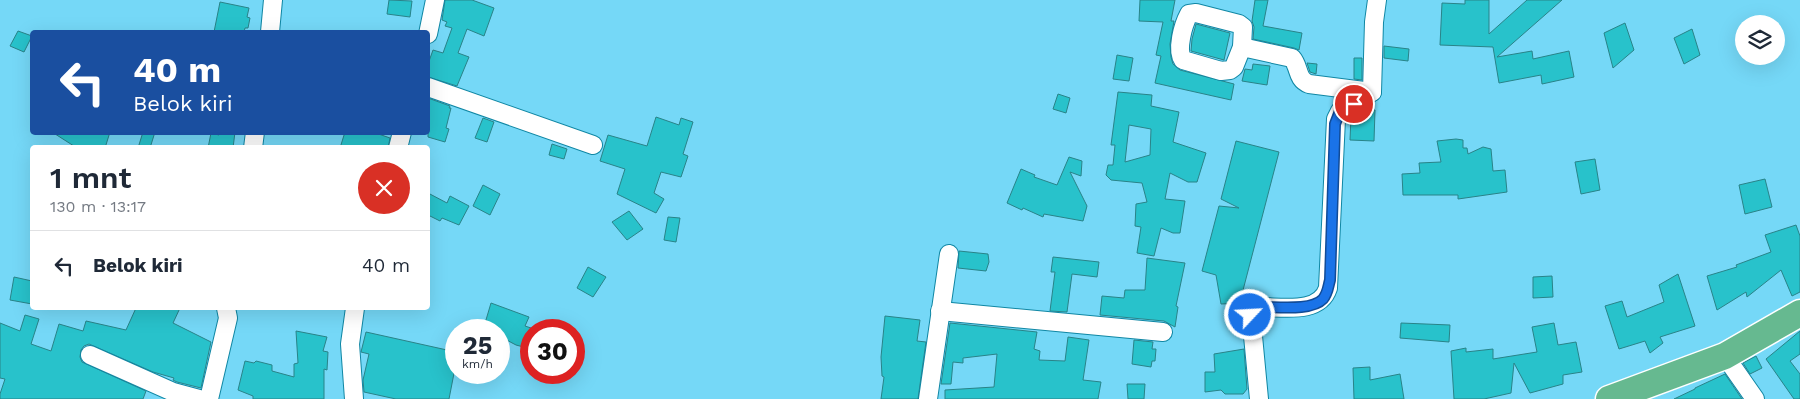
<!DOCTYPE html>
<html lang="id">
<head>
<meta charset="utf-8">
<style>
  :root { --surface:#fff; --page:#f2f2f3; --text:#1f2937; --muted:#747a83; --line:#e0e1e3 }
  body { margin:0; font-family:"Work Sans",sans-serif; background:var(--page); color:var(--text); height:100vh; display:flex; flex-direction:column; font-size:19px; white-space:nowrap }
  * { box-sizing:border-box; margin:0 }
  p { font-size:16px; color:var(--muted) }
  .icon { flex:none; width:28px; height:28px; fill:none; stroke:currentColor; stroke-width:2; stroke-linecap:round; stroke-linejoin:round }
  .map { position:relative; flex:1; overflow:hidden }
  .side { position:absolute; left:30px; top:145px; width:400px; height:165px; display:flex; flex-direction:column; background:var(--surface); border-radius:5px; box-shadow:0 5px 20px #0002 }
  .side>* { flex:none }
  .top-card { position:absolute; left:30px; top:30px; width:400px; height:105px; border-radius:5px; box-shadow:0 5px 20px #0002; background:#1a4fa0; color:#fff; overflow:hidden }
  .tools { position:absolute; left:1735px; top:15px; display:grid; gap:10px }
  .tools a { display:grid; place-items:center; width:50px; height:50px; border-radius:50%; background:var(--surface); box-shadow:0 5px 20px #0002; font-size:25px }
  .speed { position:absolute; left:445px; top:319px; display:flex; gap:10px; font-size:25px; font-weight:700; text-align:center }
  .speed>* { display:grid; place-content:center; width:65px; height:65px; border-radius:50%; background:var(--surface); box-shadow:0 5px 20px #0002; line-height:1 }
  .speed small { font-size:12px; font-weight:400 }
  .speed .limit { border:8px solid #d22; background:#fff; color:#111 }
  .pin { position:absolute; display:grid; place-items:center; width:42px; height:42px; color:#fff; margin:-21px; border:2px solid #fff; border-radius:50%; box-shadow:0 1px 5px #0007 }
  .me { position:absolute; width:55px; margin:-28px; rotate:65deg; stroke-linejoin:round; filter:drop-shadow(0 0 4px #0008) }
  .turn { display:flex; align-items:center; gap:18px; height:105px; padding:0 20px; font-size:22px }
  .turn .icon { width:65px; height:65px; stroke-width:2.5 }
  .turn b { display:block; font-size:35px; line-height:42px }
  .round { display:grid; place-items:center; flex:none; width:52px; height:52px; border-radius:26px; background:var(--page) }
  .headline { display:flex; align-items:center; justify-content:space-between; height:85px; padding:0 20px }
  h1 { font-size:30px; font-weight:600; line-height:38px }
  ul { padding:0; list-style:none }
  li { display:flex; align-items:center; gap:15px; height:70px; padding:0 20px; border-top:1px solid var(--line) }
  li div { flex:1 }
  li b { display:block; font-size:19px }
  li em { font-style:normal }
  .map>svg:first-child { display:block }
  .building { fill:#28c2cb; stroke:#298388; fill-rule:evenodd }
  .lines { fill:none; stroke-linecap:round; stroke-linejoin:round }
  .minor-casing { stroke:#1087a4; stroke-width:20 }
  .highway-casing { stroke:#fff; stroke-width:29 }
  .minor { stroke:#fff; stroke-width:18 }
  .highway { stroke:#66b990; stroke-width:26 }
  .route-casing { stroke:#114b97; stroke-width:12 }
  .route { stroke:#1a73e8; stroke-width:9 }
</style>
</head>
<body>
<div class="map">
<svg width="1800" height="399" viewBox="0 0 1800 399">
  <rect width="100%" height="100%" fill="#75d8f7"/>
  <g class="building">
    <polygon points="389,0 412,1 410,17 387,14"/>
    <polygon points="445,0 472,0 494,8 484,36 467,29 458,53 469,57 457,86 428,77 428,64 433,50 443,53 452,28 445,26 447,22 442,20"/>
    <polygon points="1140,0 1175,0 1171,21 1174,21 1170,44 1171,57 1173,64 1180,70 1234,84 1231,100 1155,83 1161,56 1156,55 1163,22 1139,21"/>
    <polygon points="1255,0 1268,0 1263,26 1302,33 1299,50 1294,48 1253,39 1254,27 1252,21"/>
    <polygon points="1465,0 1489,0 1489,34 1527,0 1562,0 1497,57 1532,51 1533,59 1569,51 1574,77 1542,84 1541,75 1499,83 1493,47 1440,45 1442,3 1465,4"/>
    <polygon points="220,2 249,8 247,17 250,18 248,28 245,28 244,32 214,32"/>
    <polygon points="1625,23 1634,50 1613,68 1604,33"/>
    <polygon points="1196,24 1230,33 1224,60 1191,51 1192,39"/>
    <polygon points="1692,29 1700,55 1684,64 1674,38"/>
    <polygon points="18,31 32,36 24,52 10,46"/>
    <polygon points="1384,46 1409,49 1408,61 1384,58"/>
    <polygon points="1117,55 1133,58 1129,81 1113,79"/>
    <polygon points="1354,58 1362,58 1362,80 1354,79"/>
    <polygon points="1307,63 1317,64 1316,74 1310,72"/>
    <polygon points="1253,64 1270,66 1267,85 1242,81 1245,69 1252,70"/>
    <path d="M1118,92L1152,95L1151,106L1179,112L1173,142L1206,153L1197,182H1188L1170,173L1165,199L1185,201L1180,233H1173L1161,228L1154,256L1137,253L1141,227L1135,226L1136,204L1147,202L1142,183L1111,180L1106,175L1108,165H1113L1115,145H1111ZM1129,125L1151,129L1150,155L1125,162Z"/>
    <polygon points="1058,94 1070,98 1066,113 1053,109"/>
    <polygon points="428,98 450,106 449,108 451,108 446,128 449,129 445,142 428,137"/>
    <polygon points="1363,109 1375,110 1374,141 1350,140 1351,117"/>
    <polygon points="656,117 679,125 681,118 693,122 683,154 688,156 681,177 661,172 654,193 664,199 656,213 617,194 625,169 600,161 608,135 647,146"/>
    <polygon points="483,118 494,122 487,142 475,138"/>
    <polygon points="52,132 110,132 105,148 77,148"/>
    <polygon points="143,132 155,132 150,148 138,148"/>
    <polygon points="219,132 235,132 233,148 208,148 211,133 219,135"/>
    <polygon points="345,132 373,132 390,138 388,148 340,148"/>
    <polygon points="1456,139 1463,140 1463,148 1467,148 1468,154 1483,147 1491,149 1493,171 1505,170 1507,192 1458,199 1458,195 1403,195 1402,174 1420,173 1419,163 1441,162 1437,141"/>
    <polygon points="1236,141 1279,152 1242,294 1243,303 1221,304 1216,275 1202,271 1219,206 1239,208 1221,199"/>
    <polygon points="552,144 567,149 564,159 549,155"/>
    <polygon points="1069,157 1082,161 1081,176 1070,172 1087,206 1083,221 1044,214 1043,217 1023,208 1022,210 1007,203 1021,169 1035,175 1034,177 1057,185"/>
    <polygon points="1595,159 1600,190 1581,194 1575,162"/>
    <polygon points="1765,179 1772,207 1745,214 1739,185"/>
    <polygon points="483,185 500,194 490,215 473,206"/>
    <polygon points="428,193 447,203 450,196 469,206 459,225 442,218 440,221 428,215"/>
    <polygon points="629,211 643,229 627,240 612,222"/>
    <polygon points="668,217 680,218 676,242 664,240"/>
    <polygon points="1796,225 1800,236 1800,292 1792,296 1781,270 1747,297 1746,292 1717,310 1707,276 1737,267 1736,265 1771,252 1765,235"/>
    <polygon points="959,251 988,254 989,262 986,271 958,268"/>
    <polygon points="1053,257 1099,262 1097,277 1072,274 1067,312 1050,311 1055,272 1051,272"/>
    <polygon points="1147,258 1185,263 1176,306 1178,307 1175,327 1164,321 1100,315 1102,296 1124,298 1125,290 1145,290"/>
    <polygon points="588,267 606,277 593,297 577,288"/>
    <polygon points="1678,274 1695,326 1660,337 1663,343 1650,353 1645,341 1619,349 1605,306 1622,301 1627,317 1664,302 1659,285"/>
    <polygon points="1552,276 1553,297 1533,298 1533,277"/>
    <polygon points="14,277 32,281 32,304 10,300"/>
    <polygon points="491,303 529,317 525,326 531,328 531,349 516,345 499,336 499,330 483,330"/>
    <polygon points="136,308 180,308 173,323 211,342 201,388 177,382 173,380 174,378 153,372 89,344 84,346 81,350 80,357 82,362 146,391 143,399 0,399 0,394 5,379 0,378 0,323 20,331 25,315 39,319 31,344 51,351 59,324 83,331 86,321 126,330"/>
    <polygon points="885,316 920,320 917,341 926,342 918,399 881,399 884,377 882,376 881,357"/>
    <polygon points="950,323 1037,332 1034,349 1040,351 1039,360 1065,361 1068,337 1089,340 1083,380 1101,382 1098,399 945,399 945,390 994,387 997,354 963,358 963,363 953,362 951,384 941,384"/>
    <polygon points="1401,323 1450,325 1449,342 1400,338"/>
    <polygon points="1554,323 1558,345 1576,342 1582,372 1563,375 1563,384 1530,393 1514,363 1511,393 1484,399 1454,399 1451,351 1466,348 1466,352 1493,349 1493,359 1537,352 1532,327"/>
    <polygon points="296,331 327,337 323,351 328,352 327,370 324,369 324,399 253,399 253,396 238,390 245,361 254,363 256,361 272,365 272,371 294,377 294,364 298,363"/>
    <polygon points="1800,331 1800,354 1790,361 1800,374 1800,399 1794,399 1766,359"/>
    <polygon points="366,332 456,352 456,363 449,399 396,399 364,392 363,380 369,354 361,352"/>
    <polygon points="1134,340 1153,342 1152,349 1156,349 1155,361 1152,361 1151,367 1132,364"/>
    <polygon points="1244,349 1247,389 1243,394 1225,394 1221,390 1205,392 1205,372 1215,372 1214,354"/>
    <polygon points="1756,356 1762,368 1750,374 1743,363"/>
    <polygon points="1370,367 1370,380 1400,374 1404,399 1354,399 1353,368"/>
    <polygon points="1725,374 1742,399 1674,399 1695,389 1695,388"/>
    <polygon points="1127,384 1145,384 1144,399 1128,399"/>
  </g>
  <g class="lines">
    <defs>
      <g id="minor">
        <path d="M1196,13L1239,24L1243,27L1242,47L1234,67L1230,70L1221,71L1183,60C1176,50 1183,25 1189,14Z"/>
        <polyline points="270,32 273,0"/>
        <polyline points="428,34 435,0"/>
        <path d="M1242,47L1292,58C1300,67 1296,79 1309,84L1372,92"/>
        <polyline points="428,87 593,145"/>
        <polyline points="253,148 255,132"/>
        <polyline points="398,148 402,132"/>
        <polyline points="940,311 1163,332"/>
        <polyline points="90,355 173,392 199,399"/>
        <polyline points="1725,356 1755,399"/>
        <polyline points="209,399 228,318 226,308"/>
        <polyline points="354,399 350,344 355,308"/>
        <polyline points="928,399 949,254"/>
        <path d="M1259,399L1251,315L1252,310L1256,307C1279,306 1319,316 1328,288L1336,119L1340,111L1372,92L1374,22L1377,0"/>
      </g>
      <polyline id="highway" points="1609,399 1725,356 1800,313"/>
    </defs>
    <use href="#minor" class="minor-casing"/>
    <use href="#highway" class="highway-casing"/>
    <use href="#minor" class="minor"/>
    <use href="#highway" class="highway"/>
  </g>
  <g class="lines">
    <defs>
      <path id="route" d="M1250,315L1252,310L1256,307C1273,306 1311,312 1323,299C1328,293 1328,287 1330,280L1335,124L1340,111L1354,104"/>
    </defs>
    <use href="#route" class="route-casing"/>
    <use href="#route" class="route"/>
  </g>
</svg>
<div class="tools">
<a><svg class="icon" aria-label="layers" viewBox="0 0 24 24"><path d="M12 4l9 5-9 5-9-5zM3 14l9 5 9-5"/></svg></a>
</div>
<div class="speed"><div>25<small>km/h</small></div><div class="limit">30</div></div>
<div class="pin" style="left:1354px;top:104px;background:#d93025"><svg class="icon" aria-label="arrive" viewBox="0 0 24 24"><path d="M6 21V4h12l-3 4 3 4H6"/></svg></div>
<svg class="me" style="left:1250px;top:315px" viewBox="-20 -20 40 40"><circle r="17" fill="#1a73e8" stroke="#fff" stroke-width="3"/><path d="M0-11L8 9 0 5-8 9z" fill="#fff"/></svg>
<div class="top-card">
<div class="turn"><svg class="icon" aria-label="left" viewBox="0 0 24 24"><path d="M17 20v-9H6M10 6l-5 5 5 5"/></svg><div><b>40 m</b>Belok kiri</div></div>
</div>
<section class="side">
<div class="headline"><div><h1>1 mnt</h1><p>130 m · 13:17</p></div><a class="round" style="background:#d93025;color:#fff"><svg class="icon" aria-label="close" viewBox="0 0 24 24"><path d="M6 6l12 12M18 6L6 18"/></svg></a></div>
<ul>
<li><svg class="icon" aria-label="left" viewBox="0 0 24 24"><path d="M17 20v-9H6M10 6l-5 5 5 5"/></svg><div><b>Belok kiri</b></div><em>40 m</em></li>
</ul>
</section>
</div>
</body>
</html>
